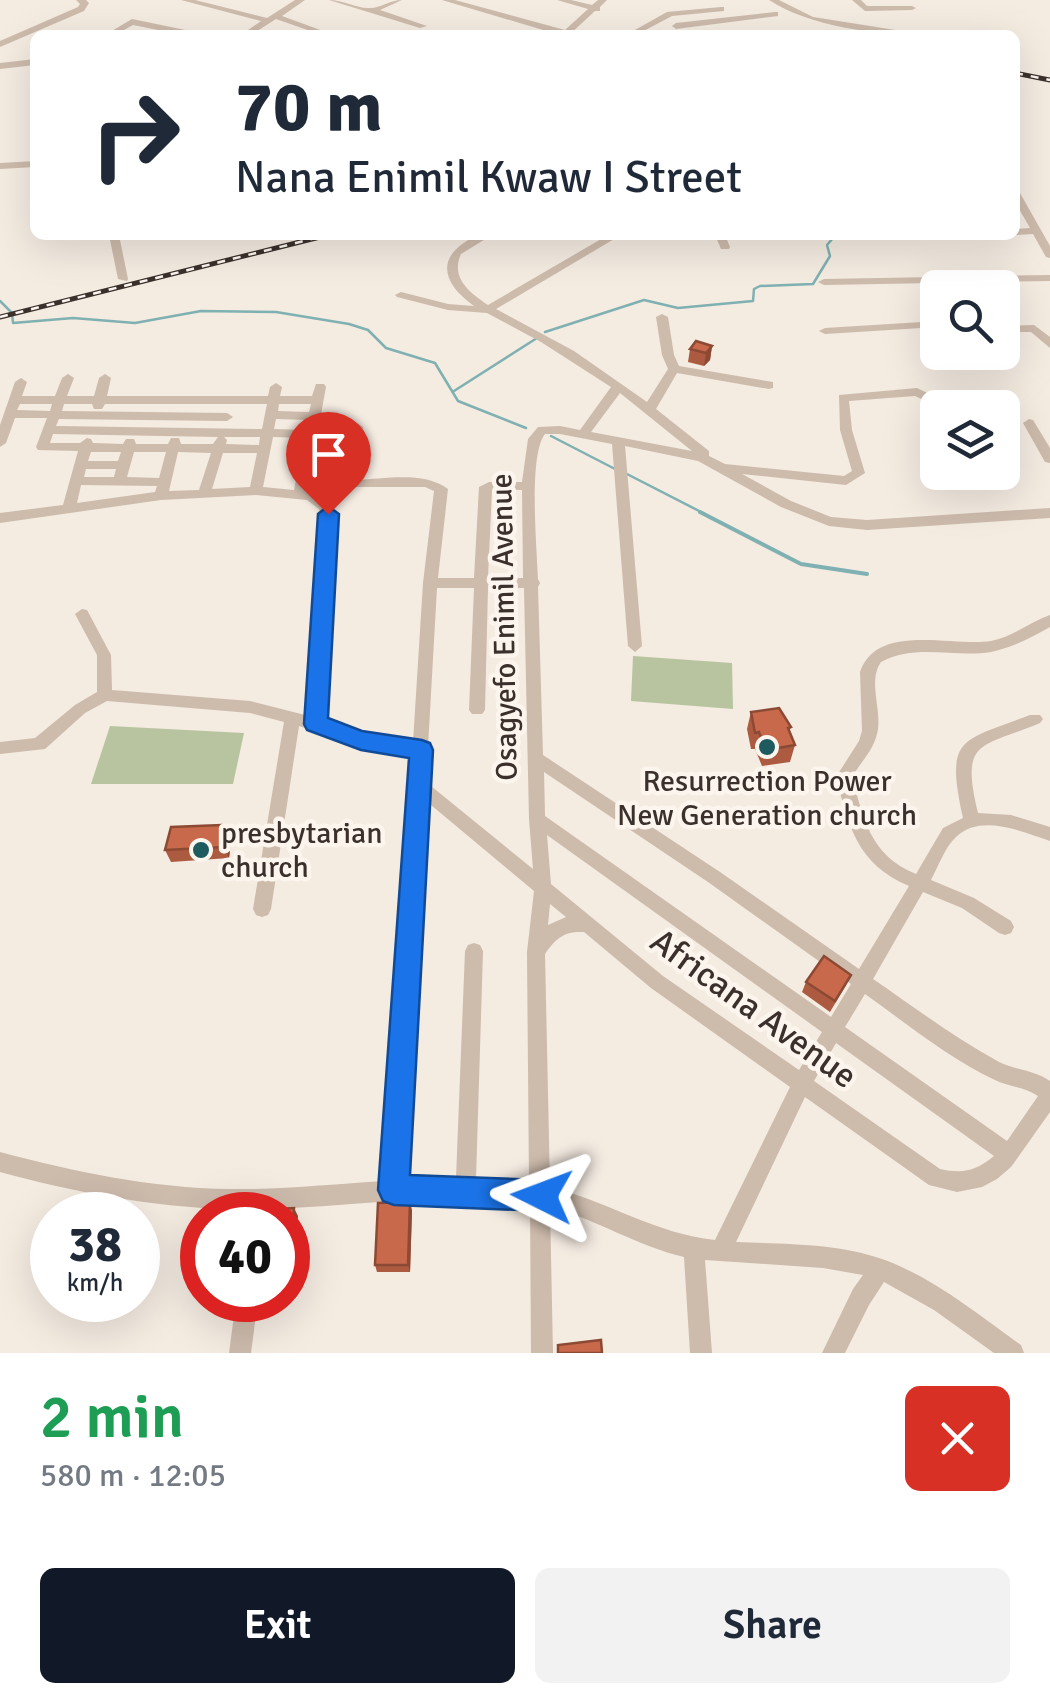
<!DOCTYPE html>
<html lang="en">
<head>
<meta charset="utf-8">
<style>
  :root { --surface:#fff; --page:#f2f2f3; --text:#1f2937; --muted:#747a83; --accent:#111827 }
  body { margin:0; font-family:Signika,sans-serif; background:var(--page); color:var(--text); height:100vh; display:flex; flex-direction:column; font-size:38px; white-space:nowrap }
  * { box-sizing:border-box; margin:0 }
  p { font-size:32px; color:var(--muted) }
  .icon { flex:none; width:55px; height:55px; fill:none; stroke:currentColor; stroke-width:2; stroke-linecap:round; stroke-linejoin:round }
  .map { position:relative; height:1353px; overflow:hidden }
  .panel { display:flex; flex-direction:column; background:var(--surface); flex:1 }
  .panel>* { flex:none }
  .top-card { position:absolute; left:30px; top:30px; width:990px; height:210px; border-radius:15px; box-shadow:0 10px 40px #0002; background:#fff; color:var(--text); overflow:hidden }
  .buttons { position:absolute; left:920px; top:270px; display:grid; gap:20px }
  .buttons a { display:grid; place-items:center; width:100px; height:100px; border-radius:15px; background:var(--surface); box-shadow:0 10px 40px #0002; font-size:50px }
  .speed { position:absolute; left:30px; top:1192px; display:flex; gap:20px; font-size:50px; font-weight:700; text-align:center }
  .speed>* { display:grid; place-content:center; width:130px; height:130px; border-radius:50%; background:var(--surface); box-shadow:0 10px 40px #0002; line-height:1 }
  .speed small { font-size:25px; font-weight:400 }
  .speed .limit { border:15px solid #d22; background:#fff; color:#111 }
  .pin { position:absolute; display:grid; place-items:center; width:85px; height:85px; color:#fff; margin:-102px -42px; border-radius:50% 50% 50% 0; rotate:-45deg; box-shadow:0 0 10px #0007 }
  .pin .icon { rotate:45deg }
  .me { position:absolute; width:110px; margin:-55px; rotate:273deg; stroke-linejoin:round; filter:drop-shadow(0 0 8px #0008) }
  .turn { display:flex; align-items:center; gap:35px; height:210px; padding:0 40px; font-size:45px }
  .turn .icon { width:130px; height:130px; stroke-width:2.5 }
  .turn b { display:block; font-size:70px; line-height:85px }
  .round { display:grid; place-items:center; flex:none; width:105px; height:105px; border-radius:15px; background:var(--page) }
  .overview { display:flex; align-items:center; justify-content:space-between; height:170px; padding:0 40px }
  h1 { font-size:60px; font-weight:600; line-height:75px; color:#1e9e55 }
  .action { display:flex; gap:20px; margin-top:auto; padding:20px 40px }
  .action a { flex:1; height:115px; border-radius:15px; background:var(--accent); color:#fff; font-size:40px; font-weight:600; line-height:115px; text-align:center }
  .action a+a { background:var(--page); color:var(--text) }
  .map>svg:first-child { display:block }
  .green { fill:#b8c4a0 }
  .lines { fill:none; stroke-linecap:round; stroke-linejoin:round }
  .stream-far1 { stroke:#7fb0b2; stroke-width:2.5 }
  .stream { stroke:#7fb0b2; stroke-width:4 }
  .minor { fill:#cdbbac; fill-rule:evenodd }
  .rail-casing { stroke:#3b302b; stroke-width:5 }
  .rail { stroke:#fbf5ee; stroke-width:2.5; stroke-dasharray:8; stroke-linecap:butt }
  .wall { fill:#ac5a40 }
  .shaded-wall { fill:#8c4a34 }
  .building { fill:#c8694b; stroke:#8c4a34; stroke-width:2.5 }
  .route { fill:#1a73e8; stroke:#114b97; stroke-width:2.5 }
  .poi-dot { fill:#1f5a5e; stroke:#fbf5ee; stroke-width:4 }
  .labels { text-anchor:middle; stroke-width:9; stroke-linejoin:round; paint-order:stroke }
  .street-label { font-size:30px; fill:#3b302b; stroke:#fbf5ee }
  .poi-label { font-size:30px; fill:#3b302b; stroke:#fbf5ee }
  .near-street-label { font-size:35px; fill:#3b302b; stroke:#fbf5ee }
</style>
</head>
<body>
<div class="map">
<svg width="1050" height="1353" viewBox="0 0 1050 1353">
  <rect width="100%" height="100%" fill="#f4ebe1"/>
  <g class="green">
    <polygon points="633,656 732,663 733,709 631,701"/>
    <polygon points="110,726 244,733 233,784 91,784"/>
  </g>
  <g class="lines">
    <g class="stream-far1">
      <polyline points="0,301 12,313 13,323 73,318 135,323 201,311 276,312 349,324 368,330 386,348 435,363 458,401 526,428"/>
      <polyline points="545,332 644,300 678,308 753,301 754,289 760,286 813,284 830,256 827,245 833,238 859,235"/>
      <polyline points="454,391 537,338"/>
      <polyline points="551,436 617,470"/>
      <polyline points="625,473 705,514"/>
    </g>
    <polyline class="stream" points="700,512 801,564 867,574"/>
    <g class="minor">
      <polygon points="76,0 86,0 89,3 84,11 0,47 0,41 78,7 80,4"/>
      <polygon points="181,0 195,0 267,18 295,0 305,0 282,16 334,35 322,35 276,19 251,35 241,35 261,21"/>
      <path d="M329,0C343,0 358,9 370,8C381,8 390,0 402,0L380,10L427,26L420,28Z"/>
      <polygon points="442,0 455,0 565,30 588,9 557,0 571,0 592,5 598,0 607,0 600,7 600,11 595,11 569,35 560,35"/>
      <path d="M769,0H779L813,17L927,35C878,35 810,27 769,0Z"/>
      <polygon points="852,0 861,0 867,6 912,6 916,8 912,10 865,11"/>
      <polygon points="721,7 724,7 724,11 672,16 636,35 626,35 667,12"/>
      <polygon points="775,12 778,12 778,16 676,29 672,26 676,23"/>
      <polygon points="132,19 195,32 199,35 183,35 133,25 115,35 105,35"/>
      <polygon points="35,59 35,65 0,69 0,63"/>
      <polygon points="35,161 35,167 0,169 0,163"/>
      <polygon points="1015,190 1020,193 1050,246 1050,258 1046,257 1033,234 1015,235 1014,235 1015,229 1030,228 1015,202"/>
      <polygon points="109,235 119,235 128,279 127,281 118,279"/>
      <path d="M478,235H492L461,254C450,278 470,293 488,305L608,235H621L496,309L574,351L647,402L668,369L662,355L656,317L662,314L668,317L674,355L679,366L773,382V388L769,389L677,373L656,409L709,451V456L725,464L844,476L852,471L840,430L839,395L917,388L956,407L941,408L915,396L849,401L852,430L865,473L846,485L742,474L791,501L831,517L867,520L1050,508V518L867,530L829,526L781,507L698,461L625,446L642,646L635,652L628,646L612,444L560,434H545C528,455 537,549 538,579L540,583L538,587L543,755L720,872L859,969L909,886C857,864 849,827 836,777L859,741L862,731L860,672C877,622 952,647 991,641C1012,637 1030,622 1050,615V627C1032,637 1012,648 991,652C954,658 916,643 881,662C867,682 883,711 877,734C873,751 860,763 852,777C864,820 870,855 916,874L943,828L963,818C945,736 960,742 1030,715H1040L1043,719L1040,723C980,748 960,739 978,813L1011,815L1050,827V841C1023,832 981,813 956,837C945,847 938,867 931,880L974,898L1011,921L1014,927L1011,933L1005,935L999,933L962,908L923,892L873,979C914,1007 955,1038 999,1062C1015,1070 1034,1070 1050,1081V1112L1011,1167L997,1179L982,1187L957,1192L929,1185L805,1097L736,1242C785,1244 837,1243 882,1259C933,1277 977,1314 1021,1345L1024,1353H994L934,1310L884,1282L869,1305L845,1353H822L853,1289L863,1275L823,1268L705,1260L712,1353H690L684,1257C637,1246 596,1219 550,1207L553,1353H531L530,1204L472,1199L466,1201L460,1199H436C367,1201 297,1211 228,1209C151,1207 74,1192 0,1172V1152C75,1172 152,1188 229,1189C281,1190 333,1184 384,1181L412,755L361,747L299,726L271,909L268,915L262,917L256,915L253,909L284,722L250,713L107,701L85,713L45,749L0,754V742L35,738L75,705L97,692V655L75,614L82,609L87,610L111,655L112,690L250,701L309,716L323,521L319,509L307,500L256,495L161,500L0,523V513L63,505L78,451L38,450L36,447L47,418H15L6,443L0,447V425L15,382L21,378L27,382L22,396H55L62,378L68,374L74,378L67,396H94L99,378L105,374L111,378L107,396H268L270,387L276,383L282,387L280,396H312L316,384H324L326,387L307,491C324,494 331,506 337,521L324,721L362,735L413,742L423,583L434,491L425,487H348L343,481L351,427L357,423L363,427L357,480C385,479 424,471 448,489L438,578H474L479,487L489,482H522L528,439L538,427L560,426L580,430L611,387L541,342L487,313L448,310L397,297L395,295L401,292L448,304L474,306C439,281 436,254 478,235ZM620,393L692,451L591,432ZM20,404H52L50,411L17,410ZM64,404H92L94,409H102L105,404H267L262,429L56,426L59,419L227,421L233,417L227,413L62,411ZM279,404H311L309,412L278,411ZM276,419L308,420L306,430L274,429ZM53,434L218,437L213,444H181L179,438H171L168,444H136L134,439H126L123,444L93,443L91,439L87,438L80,443H50ZM224,437H260L259,445L226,444L227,440ZM273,437L304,438L294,490L263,487ZM91,452H121L118,461H88ZM134,452H166L159,478L127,477ZM178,452L211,453L199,490L169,491ZM223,453H257L250,487L212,489ZM86,469H116L114,477H84ZM81,485L157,486L155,492L77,503ZM492,490H522L523,578H488ZM437,588H474L469,710L472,714H482L485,710L488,588H524L529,819L533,869L426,782ZM544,772L708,882L851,984L831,1017L545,816ZM425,800L534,891L527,952L529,1183L476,1179L483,951L480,945L474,943L468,945L465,951L456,1178L405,1180ZM547,835L822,1032L799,1070L663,976L551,884ZM550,904L566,917L548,925ZM584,932L651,988L790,1087L715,1240C656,1234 607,1201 550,1187L545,954C556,938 564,931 584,932ZM865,994C906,1023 948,1058 995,1080C1009,1087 1025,1087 1038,1096L1007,1141L845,1027ZM836,1043L994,1156C976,1171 963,1174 940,1169L814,1081Z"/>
      <polygon points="715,235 725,235 730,247 729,249 721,249"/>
      <path d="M867,235H899C892,240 874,240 867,235Z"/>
      <polygon points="1050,275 1050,281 824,285 818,282 824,279"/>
      <polygon points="938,321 938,327 825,334 819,331 825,328"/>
      <polygon points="1034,325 1050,337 1050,348 1031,332 1002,332 1002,326"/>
      <polygon points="1029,419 1033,420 1050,448 1050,463 1045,462 1023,423"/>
      <polygon points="236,1300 258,1300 251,1353 229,1353"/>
    </g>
    <defs>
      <g id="rail">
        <polyline points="1015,73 1050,80"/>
        <polyline points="0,317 328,235"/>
      </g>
    </defs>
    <use href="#rail" class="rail-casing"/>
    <use href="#rail" class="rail"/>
  </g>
  <g class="wall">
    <polygon points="712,346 710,360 704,366 688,362 690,349"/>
    <polygon points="751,712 791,727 789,732 795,745 790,762 762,766 755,749 751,749 747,729"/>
    <polygon points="227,830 231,842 229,858 171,862 165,850"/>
    <polygon points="806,982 846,985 830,1012 802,992"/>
    <polygon points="412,1210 410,1272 377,1272 375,1265"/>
  </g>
  <g class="shaded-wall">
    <polygon points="712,346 710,360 704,366 706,353"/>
    <polygon points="227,830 231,842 229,858 224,847"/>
    <polygon points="410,1202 412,1210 410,1272 408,1265"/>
    <polygon points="294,1208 298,1216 294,1277 290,1271"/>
  </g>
  <g class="building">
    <polygon points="696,341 712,346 706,353 690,349"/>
    <polygon points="779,708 791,727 788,728 795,745 766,750 759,732 755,733 751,712"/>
    <polygon points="222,825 227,830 224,847 165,850 171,827"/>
    <polygon points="824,956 851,975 835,1001 806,982"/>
    <polygon points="410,1202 408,1265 375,1265 378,1203"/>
    <polygon points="294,1208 290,1271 288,1271 288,1215 258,1215 259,1210"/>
    <polygon points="601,1340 602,1353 558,1353 558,1345"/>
  </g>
  <polygon class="route" points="328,506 339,514 328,718 362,731 422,740 430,743 433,750 410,1175 542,1180 553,1185 558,1196 553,1206 542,1211 394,1205 383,1201 378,1190 409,758 361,750 307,730 304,724 318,514"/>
  <g class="poi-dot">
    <circle cx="767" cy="747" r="10"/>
    <circle cx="201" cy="850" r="10"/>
  </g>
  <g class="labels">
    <g class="street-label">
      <text transform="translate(504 627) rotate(-91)" y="10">Osagyefo Enimil Avenue</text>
    </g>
    <g class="poi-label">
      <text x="767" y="791">Resurrection Power<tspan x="767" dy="34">New Generation church</tspan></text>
      <text x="221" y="843" text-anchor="start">presbytarian<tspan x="221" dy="34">church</tspan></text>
    </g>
    <g class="near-street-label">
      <text transform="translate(754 1008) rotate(36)" y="12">Africana Avenue</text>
    </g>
  </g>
</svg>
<div class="buttons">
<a><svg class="icon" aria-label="search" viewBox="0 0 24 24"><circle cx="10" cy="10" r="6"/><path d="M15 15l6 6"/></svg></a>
<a><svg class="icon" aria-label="layers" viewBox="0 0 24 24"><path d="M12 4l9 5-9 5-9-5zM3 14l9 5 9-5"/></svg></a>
</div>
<div class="speed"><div>38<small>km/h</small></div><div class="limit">40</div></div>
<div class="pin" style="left:328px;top:514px;background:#d93025"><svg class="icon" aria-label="arrive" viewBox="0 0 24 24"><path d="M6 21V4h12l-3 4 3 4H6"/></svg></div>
<svg class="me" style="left:542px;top:1196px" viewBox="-20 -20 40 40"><path d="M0-17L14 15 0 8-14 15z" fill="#1a73e8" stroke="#fff" stroke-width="4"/></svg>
<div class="top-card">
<div class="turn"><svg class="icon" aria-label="right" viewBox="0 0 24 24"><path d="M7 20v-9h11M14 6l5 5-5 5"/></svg><div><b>70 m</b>Nana Enimil Kwaw I Street</div></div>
</div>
</div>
<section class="panel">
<div class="overview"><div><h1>2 min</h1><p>580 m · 12:05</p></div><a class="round" style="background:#d93025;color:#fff"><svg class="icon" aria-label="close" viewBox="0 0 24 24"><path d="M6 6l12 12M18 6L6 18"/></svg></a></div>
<div class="action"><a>Exit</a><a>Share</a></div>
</section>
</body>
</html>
